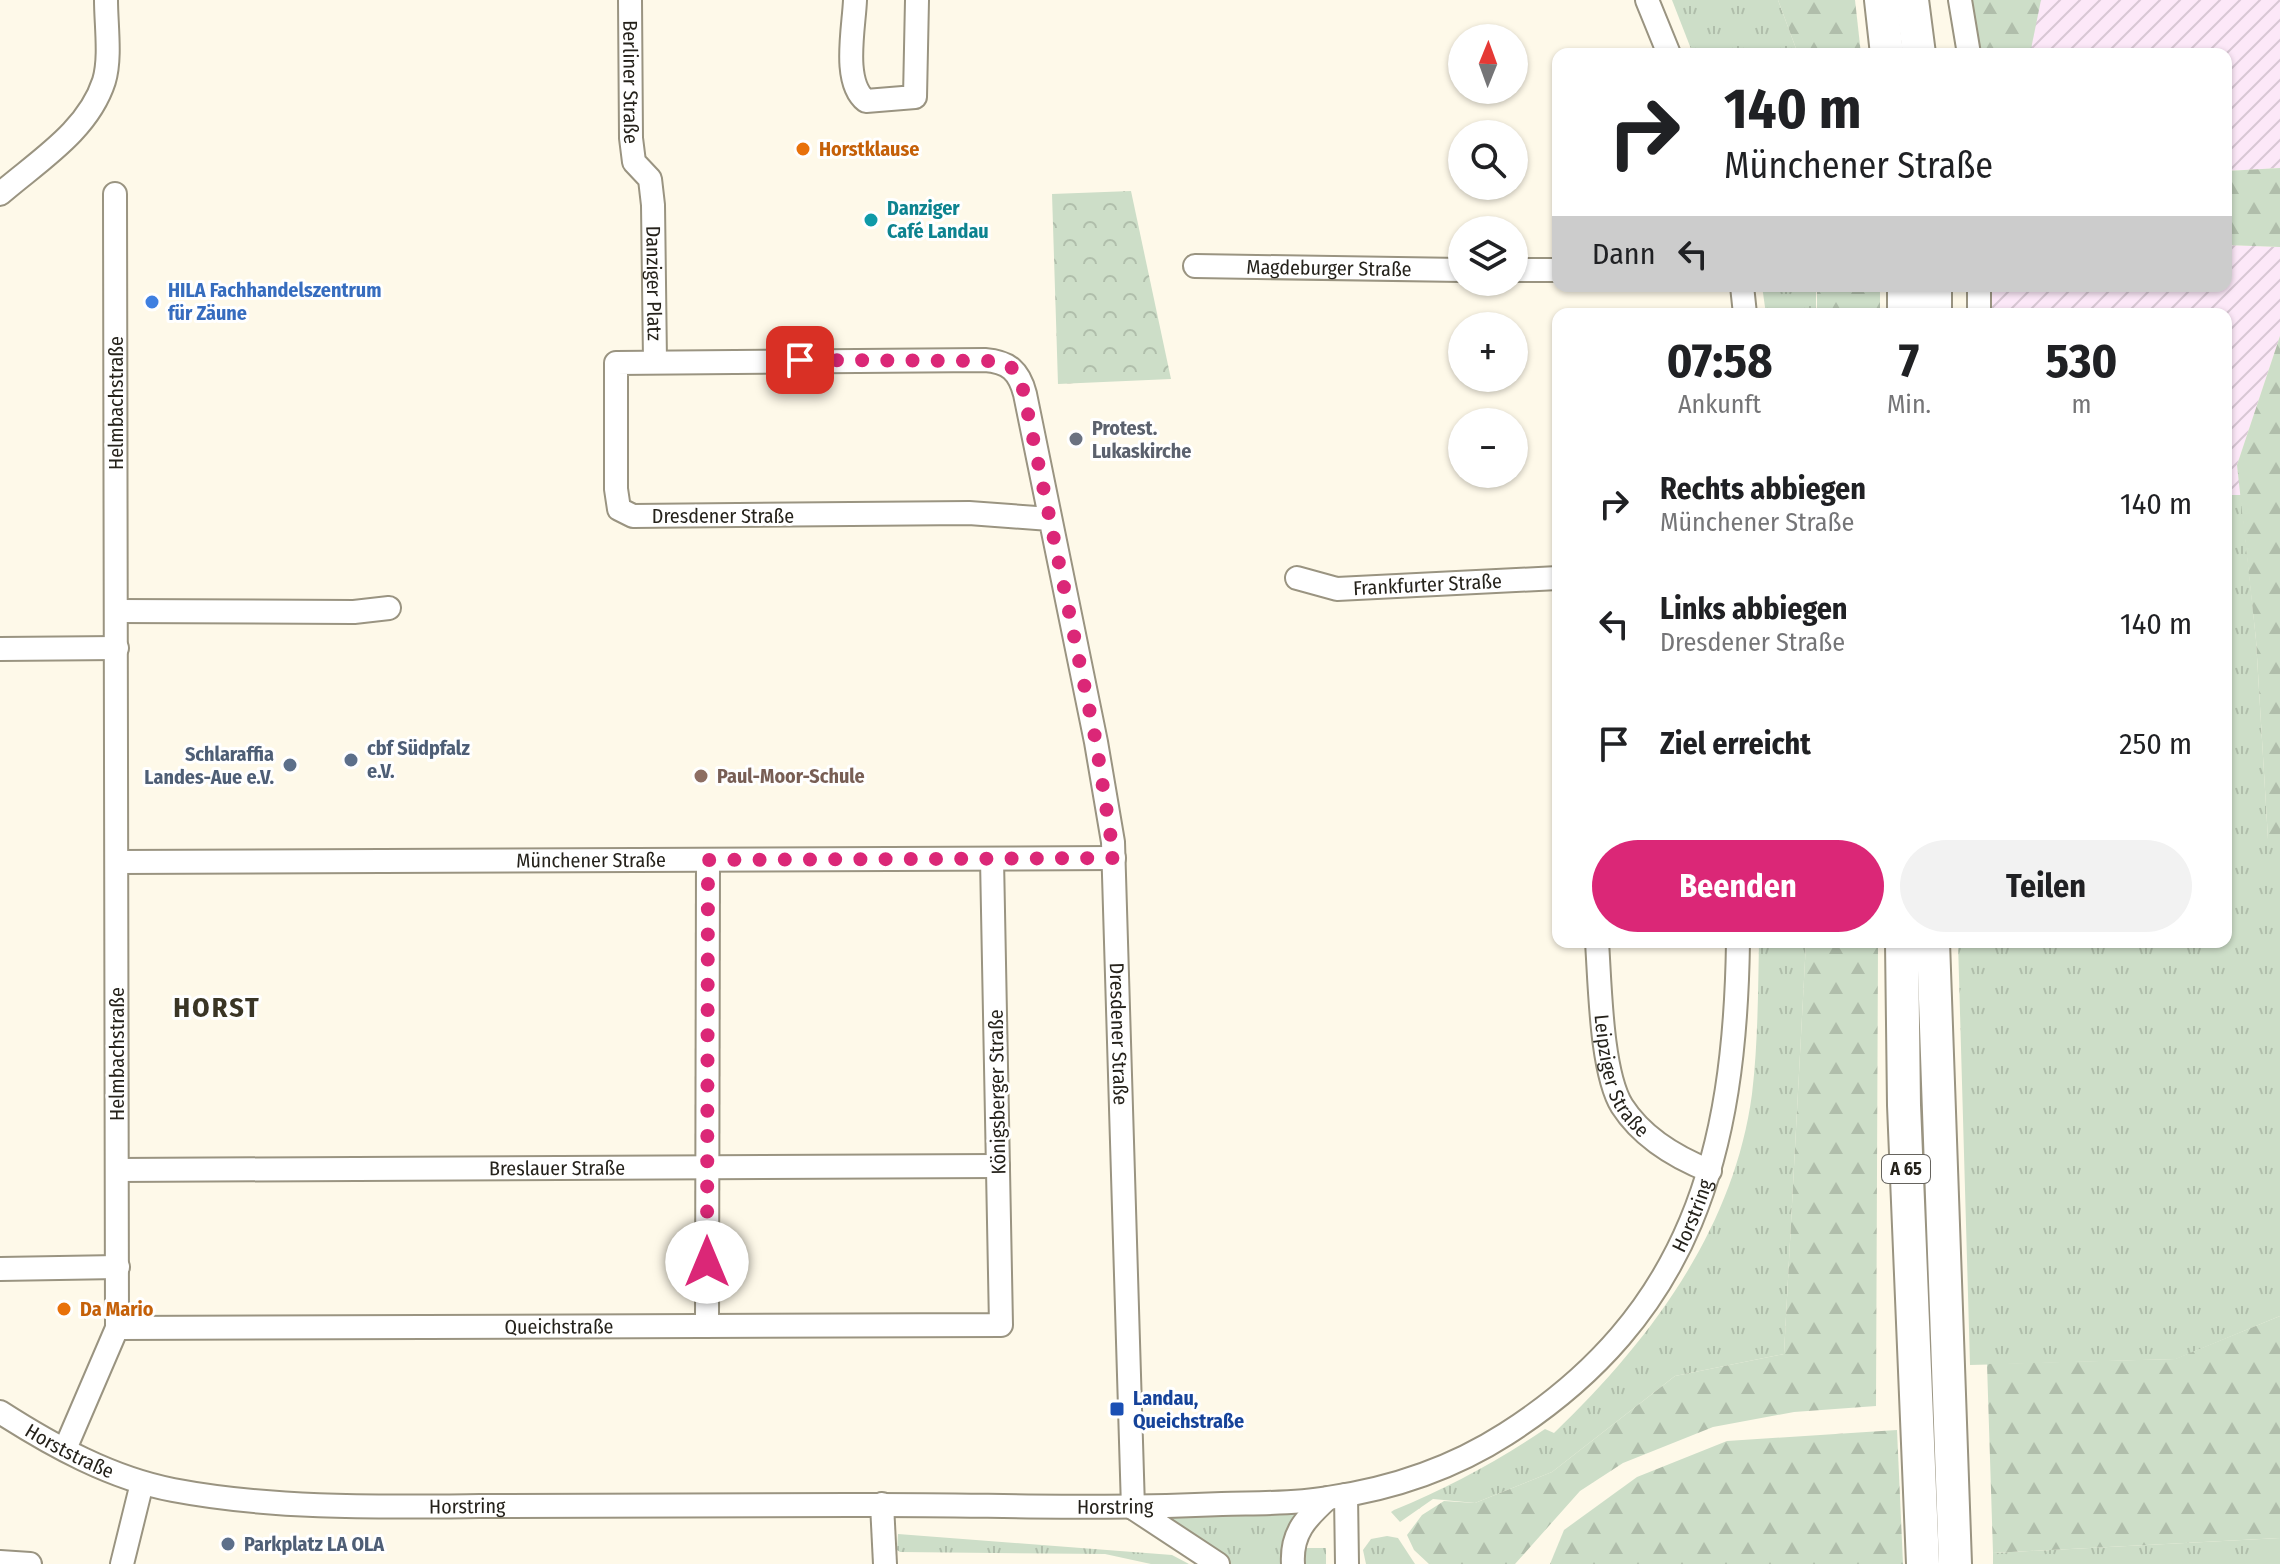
<!DOCTYPE html>
<html lang="de">
<head>
<meta charset="utf-8">
<style>
  :root { --surface:#fff; --page:#f2f2f2; --text:#202124; --muted:#757577; --accent:#db2777 }
  body { margin:0; font-family:"Fira Sans Condensed",sans-serif; background:var(--page); color:var(--text); height:100vh; display:flex; flex-direction:column; font-size:30px; white-space:nowrap }
  * { box-sizing:border-box; margin:0 }
  p { font-size:26px; color:var(--muted) }
  .icon { flex:none; width:44px; height:44px; fill:none; stroke:currentColor; stroke-width:2; stroke-linecap:round; stroke-linejoin:round }
  .map { position:relative; flex:1; overflow:hidden }
  .drawer { position:absolute; left:1552px; top:308px; width:680px; height:640px; display:flex; flex-direction:column; background:var(--surface); border-radius:16px; box-shadow:0 2px 6px #0004 }
  .drawer>* { flex:none }
  .top-card { position:absolute; left:1552px; top:48px; width:680px; height:244px; border-radius:16px; box-shadow:0 2px 6px #0004; background:#fff; color:var(--text); overflow:hidden }
  .needle { width:52px; rotate:1deg }
  .tools { position:absolute; left:1448px; top:24px; display:grid; gap:16px }
  .tools a { display:grid; place-items:center; width:80px; height:80px; border-radius:50%; background:var(--surface); box-shadow:0 2px 6px #0004; font-size:40px }
  .pin { position:absolute; display:grid; place-items:center; width:68px; height:68px; color:#fff; margin:-34px; border-radius:16px; box-shadow:0 4px 12px #0006 }
  .me { position:absolute; width:88px; margin:-44px; rotate:0deg; stroke-linejoin:round; filter:drop-shadow(0 0 6px #0008) }
  .turn { display:flex; align-items:center; gap:28px; height:168px; padding:0 40px; font-size:36px }
  .turn .icon { width:104px; height:104px; stroke-width:2.5 }
  .turn b { display:block; font-size:56px; line-height:68px }
  .then { display:flex; align-items:center; height:76px; padding:0 40px; background:#0003; gap:16px; font-size:30px }
  .eta { display:flex; justify-content:space-evenly; align-items:center; height:136px; text-align:center }
  .eta b { font-size:48px; font-weight:700; line-height:56px }
  .cta { display:flex; gap:16px; margin-top:auto; padding:16px 40px }
  .cta a { flex:1; height:92px; border-radius:48px; background:var(--accent); color:#fff; font-size:32px; font-weight:700; line-height:92px; text-align:center }
  .cta a+a { background:var(--page); color:var(--text) }
  ul { padding:0; list-style:none }
  li { display:flex; align-items:center; gap:24px; height:120px; padding:0 40px }
  li div { flex:1 }
  li b { display:block; font-size:30px }
  li em { font-style:normal }
  .map>svg:first-child { display:block }
  .industrial { fill:url(#industrial-furrows) }
  .grass { fill:url(#grass-tufts) }
  .forest { fill:url(#forest-firs) }
  .park { fill:url(#park-crowns) }
  .lines { fill:none; stroke-linecap:round; stroke-linejoin:round }
  .minor-casing { stroke:#9a9481; stroke-width:26 }
  .highway-casing { stroke:#9a9481; stroke-width:36 }
  .minor { stroke:#fff; stroke-width:22 }
  .highway { stroke:#fff; stroke-width:32 }
  .route { stroke:#db2777; stroke-width:14; stroke-dasharray:0 25.2 }
  .food-dot { fill:#e8710a; stroke:#fff; stroke-width:3 }
  .culture-dot { fill:#0f9aa8; stroke:#fff; stroke-width:3 }
  .shop-dot { fill:#3f7fe0; stroke:#fff; stroke-width:3 }
  .worship-dot { fill:#6b7280; stroke:#fff; stroke-width:3 }
  .service-dot { fill:#5c6f8a; stroke:#fff; stroke-width:3 }
  .education-dot { fill:#8d6e63; stroke:#fff; stroke-width:3 }
  .transit-dot { fill:#1a4fb4; stroke:#fff; stroke-width:3 }
  .labels { text-anchor:middle; stroke-width:6; stroke-linejoin:round; paint-order:stroke }
  .shield { fill:#fff; stroke:#66645f; stroke-width:2 }
  .shield-label { font-size:18px; font-weight:bold; fill:#25221b }
  .street-label { font-size:20px; fill:#25221b; stroke:#fff }
  .food-label { font-size:20px; font-weight:bold; fill:#c56008; stroke:#fff; text-anchor:start }
  .culture-label { font-size:20px; font-weight:bold; fill:#0d838f; stroke:#fff; text-anchor:start }
  .shop-label { font-size:20px; font-weight:bold; fill:#366cbe; stroke:#fff; text-anchor:start }
  .worship-label { font-size:20px; font-weight:bold; fill:#5b616d; stroke:#fff; text-anchor:start }
  .service-label { font-size:20px; font-weight:bold; fill:#4e5e75; stroke:#fff; text-anchor:start }
  .education-label { font-size:20px; font-weight:bold; fill:#785e54; stroke:#fff; text-anchor:start }
  .transit-label { font-size:20px; font-weight:bold; fill:#164399; stroke:#fff; text-anchor:start }
  .district-label { font-size:28px; font-weight:bold; letter-spacing:2px; fill:#3a3525; stroke:#fff }
</style>
</head>
<body>
<div class="map">
<svg width="2280" height="1564" viewBox="0 0 2280 1564">
  <defs>
    <pattern id="industrial-furrows" width="10" height="10" patternUnits="userSpaceOnUse" patternTransform="scale(2)"><rect width="10" height="10" fill="#fce8f8"/><path d="M-1 1l2-2M0 10L10 0M9 11l2-2" fill="none" stroke="#d8c7d4"/></pattern>
    <pattern id="grass-tufts" width="24" height="20" patternUnits="userSpaceOnUse" patternTransform="scale(2)"><rect width="24" height="20" fill="#cddec8"/><path d="M3 7l-1-3M5 7V3M7 7l1-3M15 17l-1-3M17 17v-4M19 17l1-3" fill="none" stroke="#b0beab"/></pattern>
    <pattern id="forest-firs" width="22" height="20" patternUnits="userSpaceOnUse" patternTransform="scale(2)"><rect width="22" height="20" fill="#cddec8"/><path d="M5 1l3.5 6h-7zM16 11l3.5 6h-7z" fill="#b0beab"/></pattern>
    <pattern id="park-crowns" width="20" height="18" patternUnits="userSpaceOnUse" patternTransform="scale(2)"><rect width="20" height="18" fill="#cddec8"/><path d="M2 6a3 3 0 1 1 6 0M12 15a3 3 0 1 1 6 0" fill="none" stroke="#b0beab"/></pattern>
  </defs>
  <rect width="100%" height="100%" fill="#fef9e9"/>
  <g class="industrial">
    <polygon points="1960,0 2280,0 2280,168 2226,171 2226,54 1969,54"/>
    <polygon points="2226,245 2280,247 2280,336 2237,465 2241,495 2226,495 2226,314 1978,314 1978,286 2226,286"/>
  </g>
  <g class="grass">
    <polygon points="1672,0 1778,0 1798,54 1693,54"/>
    <polygon points="1762,286 1816,286 1816,314 1766,314"/>
    <polygon points="2226,495 2241,495 2256,640 2268,839 2280,839 2280,1316 2176,1359 1970,1365 1958,942 2226,942"/>
    <path d="M1759,942H1806L1784,1354L1675,1376L1552,1472L1475,1503L1433,1499L1400,1522L1391,1512L1394,1510C1448,1488 1496,1462 1545,1429L1554,1433C1650,1341 1734,1229 1752,1094C1758,1044 1758,992 1759,942Z"/>
    <polygon points="1314,1500 1293,1564 1218,1564 1133,1508"/>
    <polygon points="898,1534 1172,1555 1189,1564 1151,1564 1105,1554 900,1552 897,1550"/>
    <polygon points="1387,1536 1398,1538 1415,1564 1366,1564 1363,1550 1371,1539"/>
    <polygon points="2280,1538 2280,1564 1993,1564 1993,1553"/>
    <polygon points="1303,1548 1326,1548 1326,1564 1301,1564"/>
  </g>
  <g class="forest">
    <polygon points="1778,0 1855,0 1861,54 1798,54"/>
    <polygon points="1960,0 2041,0 2030,54 1969,54"/>
    <polygon points="2280,168 2280,247 2226,245 2226,171"/>
    <rect x="1817" y="286" width="63" height="28"/>
    <polygon points="2280,336 2280,839 2268,839 2256,640 2237,465"/>
    <polygon points="1806,942 1878,942 1876,1406 1794,1412 1713,1427 1623,1463 1580,1491 1515,1564 1429,1564 1414,1550 1407,1535 1422,1515 1444,1501 1475,1503 1552,1472 1675,1376 1784,1354"/>
    <polygon points="2280,1316 2280,1538 1993,1553 1987,1364 2175,1359"/>
    <polygon points="1897,1430 1903,1564 1550,1564 1564,1530 1637,1477 1727,1441"/>
  </g>
  <polygon class="park" points="1131,191 1171,379 1058,384 1052,194"/>
  <g class="lines">
    <defs>
      <g id="minor">
        <path id="s1" d="M630,0L631,138L634,162L650,179L653,205L655,361"/>
        <path d="M855,0C854,28 842,82 866,101L915,97L917,0"/>
        <polyline points="1647,0 1669,54"/>
        <polyline points="1960,0 1969,54"/>
        <path d="M0,194C38,161 88,131 104,81C111,58 106,25 106,0"/>
        <path id="s2" d="M1195,266L1462,270"/>
        <polyline points="1514,270 1558,270"/>
        <polyline points="1742,286 1745,314"/>
        <polyline points="1979,286 1979,314"/>
        <path id="s3" d="M1050,519L969,513L633,516L619,509L616,489V363L985,360C1009,362 1019,371 1025,394L1096,742L1113,842L1133,1508"/>
        <path id="s4" d="M1297,578L1337,589L1558,578"/>
        <polyline points="117,611 354,612 389,608"/>
        <polyline points="0,649 117,648"/>
        <path id="s5" d="M117,862L1114,858"/>
        <path id="s6" d="M1597,942C1600,984 1601,1072 1622,1106C1642,1137 1677,1158 1710,1171"/>
        <path id="s7" d="M117,1170L998,1166"/>
        <polyline points="0,1269 118,1267"/>
        <polyline points="707,1326 708,860"/>
        <path id="s8" d="M117,1328L1001,1325L992,859"/>
        <path id="s9" d="M0,1412C53,1446 111,1478 173,1490C273,1509 378,1507 480,1506C603,1506 727,1505 851,1505C975,1504 1098,1510 1222,1504C1257,1503 1293,1504 1328,1498C1390,1489 1453,1468 1506,1434C1692,1315 1735,1152 1738,942"/>
        <polyline points="65,1449 117,1328 115,194"/>
        <polyline points="1346,1495 1347,1564"/>
        <polyline points="882,1504 885,1564"/>
        <polyline points="1133,1508 1218,1564"/>
        <polyline points="0,1562 30,1564"/>
        <polyline points="122,1564 142,1483"/>
        <path d="M1293,1564C1291,1533 1306,1518 1328,1498"/>
      </g>
      <g id="highway">
        <polyline points="1881,0 1887,54"/>
        <polyline points="1912,0 1919,54"/>
        <polyline points="1904,286 1904,314"/>
        <polyline points="1935,286 1935,314"/>
        <polyline points="1902,942 1904,1105 1923,1564"/>
        <polyline points="1933,942 1955,1564"/>
      </g>
    </defs>
    <use href="#minor" class="minor-casing"/>
    <use href="#highway" class="highway-casing"/>
    <use href="#minor" class="minor"/>
    <use href="#highway" class="highway"/>
  </g>
  <g class="lines">
    <polyline class="route" points="707,1262 708,860 1114,858 1096,742 1021,380 1011,367 997,361 800,360"/>
  </g>
  <g class="food-dot">
    <circle cx="803" cy="149" r="8"/>
    <circle cx="64" cy="1309" r="8"/>
  </g>
  <circle class="culture-dot" cx="871" cy="220" r="8"/>
  <circle class="shop-dot" cx="152" cy="302" r="8"/>
  <circle class="worship-dot" cx="1076" cy="439" r="8"/>
  <g class="service-dot">
    <circle cx="351" cy="760" r="8"/>
    <circle cx="290" cy="765" r="8"/>
    <circle cx="228" cy="1544" r="8"/>
  </g>
  <circle class="education-dot" cx="701" cy="776" r="8"/>
  <rect class="transit-dot" x="1109" y="1401" width="16" height="16" rx="4"/>
  <g class="labels">
    <rect class="shield" x="1882" y="1155" width="48" height="28" rx="6"/>
    <g class="shield-label">
      <text x="1906" y="1175">A 65</text>
    </g>
    <g class="street-label">
      <text dy="7" stroke="none"><textPath href="#s1" startOffset="82">Berliner Straße</textPath></text>
      <text dy="7" stroke="none"><textPath href="#s2" startOffset="134">Magdeburger Straße</textPath></text>
      <text dy="7" stroke="none"><textPath href="#s1" startOffset="290">Danziger Platz</textPath></text>
      <text transform="translate(116 403) rotate(-90)" y="7">Helmbachstraße</text>
      <text x="723" y="523">Dresdener Straße</text>
      <text dy="7" stroke="none"><textPath href="#s4" startOffset="132">Frankfurter Straße</textPath></text>
      <text dy="7" stroke="none"><textPath href="#s5" startOffset="474">Münchener Straße</textPath></text>
      <text dy="7" stroke="none"><textPath href="#s3" startOffset="1654">Dresdener Straße</textPath></text>
      <text transform="translate(117 1054) rotate(-90)" y="7">Helmbachstraße</text>
      <text dy="7" stroke="none"><textPath href="#s6" startOffset="138">Leipziger Straße</textPath></text>
      <text transform="translate(997 1092) rotate(-91)" y="7">Königsberger Straße</text>
      <text dy="7" stroke="none"><textPath href="#s7" startOffset="440">Breslauer Straße</textPath></text>
      <text dy="7" stroke="none"><textPath href="#s9" startOffset="1830">Horstring</textPath></text>
      <text dy="7" stroke="none"><textPath href="#s8" startOffset="442">Queichstraße</textPath></text>
      <text dy="7" stroke="none"><textPath href="#s9" startOffset="80">Horststraße</textPath></text>
      <text dy="7" stroke="none"><textPath href="#s9" startOffset="486">Horstring</textPath></text>
      <text dy="7" stroke="none"><textPath href="#s9" startOffset="1134">Horstring</textPath></text>
    </g>
    <g class="food-label">
      <text x="819" y="156">Horstklause</text>
      <text x="80" y="1316">Da Mario</text>
    </g>
    <g class="culture-label">
      <text x="887" y="215">Danziger<tspan x="887" dy="23">Café Landau</tspan></text>
    </g>
    <g class="shop-label">
      <text x="168" y="297">HILA Fachhandelszentrum<tspan x="168" dy="23">für Zäune</tspan></text>
    </g>
    <g class="worship-label">
      <text x="1092" y="435">Protest.<tspan x="1092" dy="23">Lukaskirche</tspan></text>
    </g>
    <g class="service-label">
      <text x="367" y="755">cbf Südpfalz<tspan x="367" dy="23">e.V.</tspan></text>
      <text x="274" y="761" text-anchor="end">Schlaraffia<tspan x="274" dy="23">Landes-Aue e.V.</tspan></text>
      <text x="244" y="1551">Parkplatz LA OLA</text>
    </g>
    <g class="education-label">
      <text x="717" y="783">Paul-Moor-Schule</text>
    </g>
    <g class="transit-label">
      <text x="1133" y="1405">Landau,<tspan x="1133" dy="23">Queichstraße</tspan></text>
    </g>
    <g class="district-label">
      <text x="217" y="1017">HORST</text>
    </g>
  </g>
</svg>
<div class="tools">
<a><svg class="needle" viewBox="-14 -14 28 28"><path d="M0-13l5 13h-10z" fill="#e53935"/><path d="M0 13l5-13h-10z" fill="#757577"/></svg></a>
<a><svg class="icon" aria-label="search" viewBox="0 0 24 24"><circle cx="10" cy="10" r="6"/><path d="M15 15l6 6"/></svg></a>
<a><svg class="icon" aria-label="layers" viewBox="0 0 24 24"><path d="M12 4l9 5-9 5-9-5zM3 14l9 5 9-5"/></svg></a>
<a>+</a>
<a>−</a>
</div>
<div class="pin" style="left:800px;top:360px;background:#d93025"><svg class="icon" aria-label="arrive" viewBox="0 0 24 24"><path d="M6 21V4h12l-3 4 3 4H6"/></svg></div>
<svg class="me" style="left:707px;top:1262px" viewBox="-20 -20 40 40"><circle r="19" fill="#fff"/><path d="M0-13L10 11 0 6-10 11z" fill="#db2777"/></svg>
<div class="top-card">
<div class="turn"><svg class="icon" aria-label="right" viewBox="0 0 24 24"><path d="M7 20v-9h11M14 6l5 5-5 5"/></svg><div><b>140 m</b>Münchener Straße</div></div>
<div class="then">Dann<svg class="icon" aria-label="left" viewBox="0 0 24 24"><path d="M17 20v-9H6M10 6l-5 5 5 5"/></svg></div>
</div>
<section class="drawer">
<div class="eta">
<div><b>07:58</b><p>Ankunft</p></div>
<div><b>7</b><p>Min.</p></div>
<div><b>530</b><p>m</p></div>
</div>
<ul>
<li><svg class="icon" aria-label="right" viewBox="0 0 24 24"><path d="M7 20v-9h11M14 6l5 5-5 5"/></svg><div><b>Rechts abbiegen</b><p>Münchener Straße</p></div><em>140 m</em></li>
<li><svg class="icon" aria-label="left" viewBox="0 0 24 24"><path d="M17 20v-9H6M10 6l-5 5 5 5"/></svg><div><b>Links abbiegen</b><p>Dresdener Straße</p></div><em>140 m</em></li>
<li><svg class="icon" aria-label="arrive" viewBox="0 0 24 24"><path d="M6 21V4h12l-3 4 3 4H6"/></svg><div><b>Ziel erreicht</b></div><em>250 m</em></li>
</ul>
<div class="cta"><a>Beenden</a><a>Teilen</a></div>
</section>
</div>
</body>
</html>
